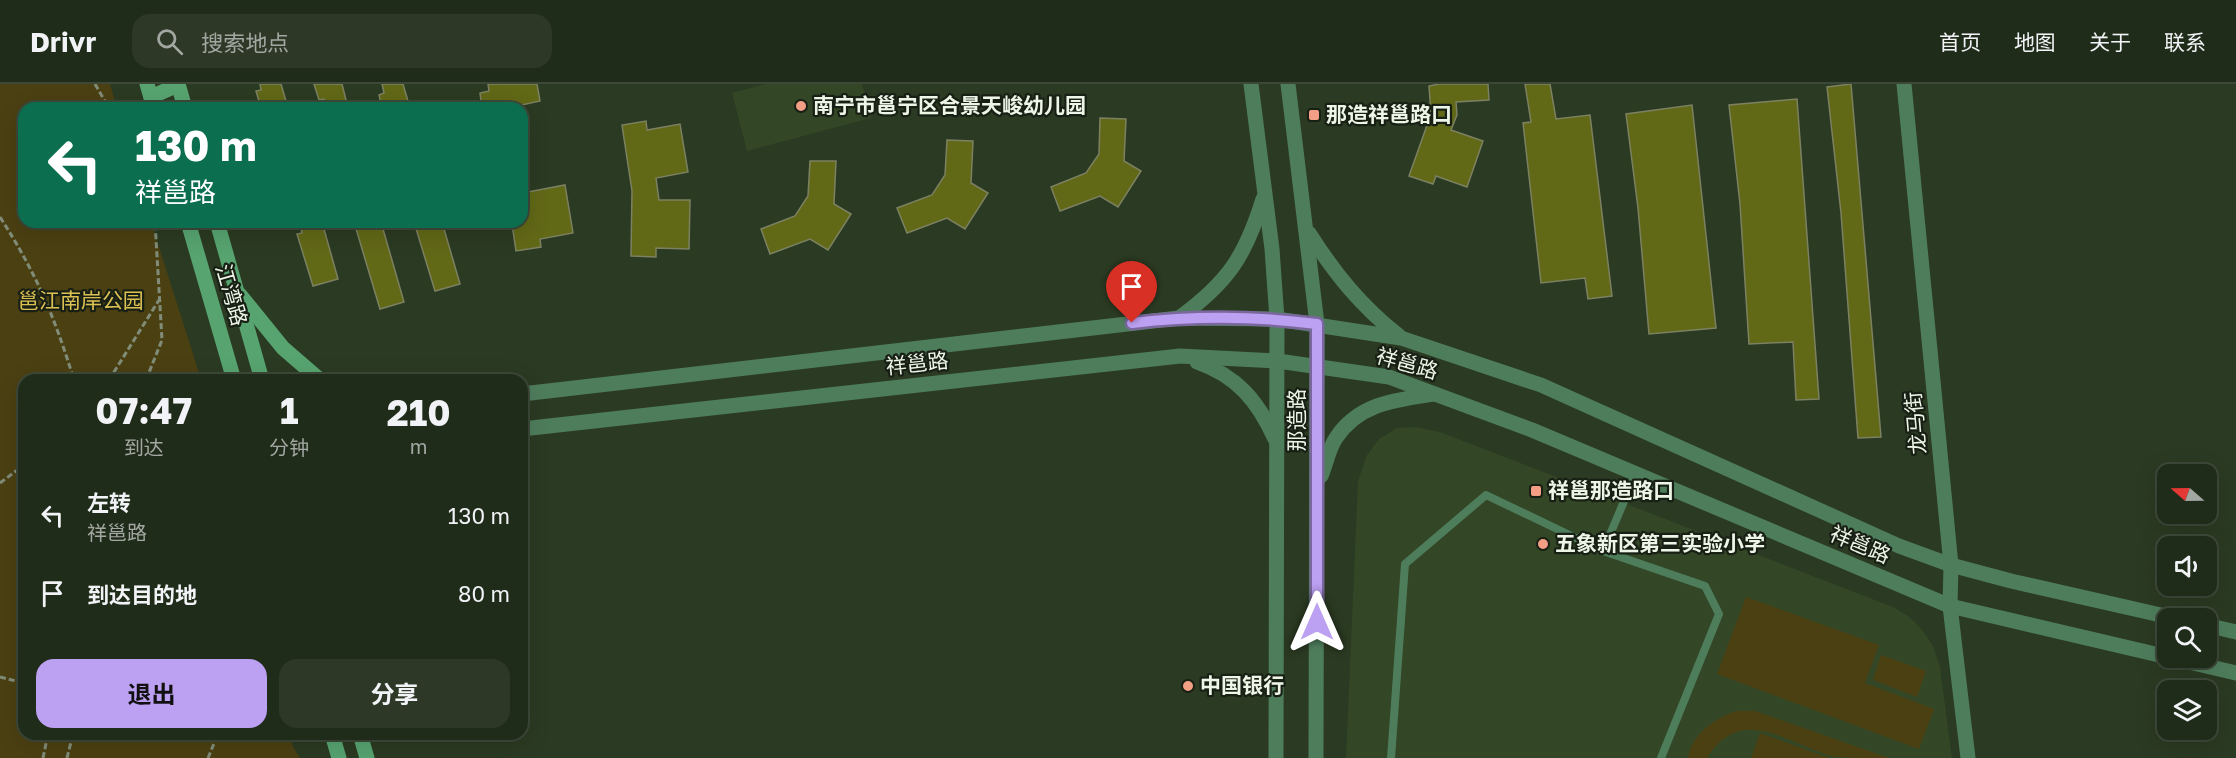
<!DOCTYPE html>
<html lang="zh">
<head>
<meta charset="utf-8">
<style>
  :root { --surface:#202c1a; --page:#2d3827; --text:#f1f3f6; --muted:#a2a7a2; --line:#3d4839; --accent:#bca0f2 }
  body { margin:0; font-family:"Golos Text","Noto Sans SC",sans-serif; background:var(--page); color:var(--text); height:100vh; display:flex; flex-direction:column; font-size:22px; white-space:nowrap }
  * { box-sizing:border-box; margin:0 }
  p { font-size:20px; color:var(--muted) }
  .icon { flex:none; width:33px; height:33px; fill:none; stroke:currentColor; stroke-width:2; stroke-linecap:round; stroke-linejoin:round }
  .map { position:relative; flex:1; overflow:hidden }
  .details { position:absolute; left:18px; top:290px; width:510px; height:366px; display:flex; flex-direction:column; background:var(--surface); border-radius:18px; box-shadow:0 6px 24px #0002,0 0 0 2px var(--line) }
  .details>* { flex:none }
  .guide { position:absolute; left:18px; top:18px; width:510px; height:126px; border-radius:18px; box-shadow:0 6px 24px #0002,0 0 0 2px var(--line); background:#0b6e4f; color:#fff; overflow:hidden }
  .needle { width:39px; rotate:290deg }
  .controls { position:absolute; left:2157px; top:380px; display:grid; gap:12px }
  .controls a { display:grid; place-items:center; width:60px; height:60px; border-radius:12px; background:var(--surface); box-shadow:0 6px 24px #0002,0 0 0 2px var(--line); font-size:30px }
  .pin { position:absolute; display:grid; place-items:center; width:51px; height:51px; color:#fff; margin:-62px -26px; border-radius:50% 50% 50% 0; rotate:-45deg; box-shadow:0 0 6px #0007 }
  .pin .icon { rotate:45deg }
  .me { position:absolute; width:66px; margin:-33px; rotate:0deg; stroke-linejoin:round; filter:drop-shadow(0 0 4px #0008) }
  .turn { display:flex; align-items:center; gap:21px; height:126px; padding:0 18px; font-size:27px }
  .turn .icon { width:78px; height:78px; stroke-width:2.5 }
  .turn b { display:block; font-size:42px; line-height:51px }
  .eta { display:flex; justify-content:space-evenly; align-items:center; height:102px; text-align:center }
  .eta b { font-size:36px; font-weight:700; line-height:42px }
  .cta { display:flex; gap:12px; margin-top:auto; padding:12px 18px }
  .cta a { flex:1; height:69px; border-radius:18px; background:var(--accent); color:#111; font-size:24px; font-weight:700; line-height:69px; text-align:center }
  .cta a+a { background:var(--page); color:var(--text) }
  ul { padding:0; list-style:none }
  li { display:flex; align-items:center; gap:18px; height:78px; padding:0 18px }
  li div { flex:1 }
  li b { display:block; font-size:22px }
  li em { font-style:normal }
  header { display:flex; align-items:center; gap:36px; box-sizing:border-box; height:84px; padding:0 30px; background:var(--surface); border-bottom:2px solid var(--line) }
  header strong { font-size:28px }
  nav { display:flex; gap:33px; margin-inline-start:auto; font-size:21px }
  .search { width:420px; height:54px; background:var(--page); display:flex; align-items:center; gap:15px; box-sizing:border-box; padding:0 21px; border-radius:18px; color:var(--muted); font-size:22px }
  .map>svg:first-child { display:block }
  .built { fill:#334626 }
  .green { fill:#4b4012 }
  .building { fill:#616816; stroke:#7c8162; stroke-width:1.5 }
  .lines { fill:none; stroke-linecap:round; stroke-linejoin:round }
  .path { stroke:#818d79; stroke-width:3; stroke-dasharray:6 3; stroke-linecap:butt }
  .service { stroke:#4e7d5c; stroke-width:8 }
  .minor { stroke:#4e7d5c; stroke-width:15 }
  .tertiary { stroke:#4e7d5c; stroke-width:15 }
  .secondary { stroke:#57a470; stroke-width:15 }
  .route-casing { stroke:#7a689d; stroke-width:15 }
  .route { stroke:#bca0f2; stroke-width:10 }
  .poi-dot { fill:#f39f85; stroke:#181f14; stroke-width:2 }
  .labels { text-anchor:middle; stroke-width:4.5; stroke-linejoin:round; paint-order:stroke }
  .poi-label { font-size:21px; font-weight:bold; fill:#ecf5e6; stroke:#181f14; text-anchor:start }
  .street-label { font-size:21px; fill:#ecf5e6; stroke:#181f14 }
  .park-label { font-size:21px; fill:#dbc052; stroke:#181f14 }
</style>
</head>
<body>
<header>
<strong>Drivr</strong>
<div class="search"><svg class="icon" aria-label="search" viewBox="0 0 24 24"><circle cx="10" cy="10" r="6"/><path d="M15 15l6 6"/></svg>搜索地点</div>
<nav><a>首页</a><a>地图</a><a>关于</a><a>联系</a></nav>
</header>
<div class="map">
<svg width="2236" height="674" viewBox="0 0 2236 674">
  <rect width="100%" height="100%" fill="#2b3a22"/>
  <g class="built">
    <polygon points="765,0 862,0 871,34 747,67 732,9"/>
    <polygon points="1416,343 1440,348 1893,523 1908,532 1920,543 1933,562 1940,583 1952,674 1346,674 1358,397 1367,371 1379,355 1397,344"/>
  </g>
  <g class="green">
    <polygon points="0,0 110,0 117,24 24,24 24,138 151,138 201,295 24,296 24,650 289,650 293,663 300,674 0,674"/>
    <polygon points="1746,513 1879,561 1865,599 1934,625 1919,665 1717,590"/>
    <polygon points="1881,571 1926,587 1917,613 1873,596"/>
    <path d="M1736,627H1755L1889,674C1872,674 1850,674 1834,673C1786,659 1742,619 1707,674H1688C1692,649 1715,635 1736,627Z"/>
    <polygon points="1760,649 1829,674 1751,674"/>
  </g>
  <g class="building">
    <polygon points="260,0 281,0 288,24 261,24 256,7 261,6"/>
    <polygon points="314,0 342,0 348,24 327,24 324,15 319,16"/>
    <polygon points="382,0 403,0 410,24 382,24 379,11 384,9"/>
    <polygon points="488,0 537,0 540,17 508,24 482,24 480,9 489,7"/>
    <polygon points="1439,0 1488,0 1489,16 1456,18 1457,31 1451,46 1483,57 1467,103 1436,92 1433,100 1409,92 1431,30 1429,2"/>
    <polygon points="1525,0 1550,0 1556,35 1590,31 1612,212 1588,215 1585,194 1541,199 1523,39 1531,38"/>
    <polygon points="1851,0 1881,353 1858,354 1841,129 1827,3"/>
    <polygon points="1797,15 1819,315 1796,316 1793,258 1749,260 1740,120 1729,21"/>
    <polygon points="1692,21 1716,244 1649,250 1638,124 1626,30"/>
    <polygon points="1100,34 1126,35 1124,77 1141,87 1118,123 1100,112 1060,127 1051,103 1086,89 1099,70"/>
    <polygon points="646,37 647,46 680,40 688,88 656,94 659,116 690,116 689,165 656,164 656,173 631,172 632,107 622,41"/>
    <polygon points="947,56 973,57 971,99 988,109 965,145 947,134 907,149 897,124 932,111 945,91"/>
    <polygon points="810,77 836,77 834,120 851,130 828,166 810,155 770,170 761,145 795,132 808,112"/>
    <polygon points="565,101 573,149 540,155 541,163 516,167 512,140 522,139 522,109"/>
    <polygon points="322,138 338,195 313,202 297,150 302,149 301,144"/>
    <polygon points="354,138 381,138 404,218 380,225"/>
    <polygon points="414,138 442,138 460,200 435,207"/>
  </g>
  <g class="lines">
    <g class="path">
      <polyline points="95,0 109,24"/>
      <path d="M0,133C36,189 54,231 74,296"/>
      <polyline points="109,296 159,216"/>
      <polyline points="146,296 162,256 155,138"/>
      <polyline points="0,399 24,381"/>
      <polyline points="0,593 24,599"/>
      <polyline points="43,674 48,650"/>
      <polyline points="67,674 73,650"/>
      <polyline points="208,674 218,650"/>
    </g>
    <g class="service">
      <polyline points="1603,467 1705,502 1719,530 1661,674"/>
      <polyline points="1391,674 1405,480 1486,411 1603,467 1636,389"/>
    </g>
    <polyline class="minor" points="1904,0 1951,481 1950,522 1968,674"/>
    <g class="tertiary">
      <polyline points="1251,0 1272,165 1277,235 1276,674"/>
      <polyline points="1288,0 1317,240 1316,674"/>
      <path d="M1309,149C1335,190 1361,222 1399,252"/>
      <path d="M1179,234C1228,198 1245,173 1263,115"/>
      <path d="M1197,278C1237,292 1258,317 1275,355"/>
      <polyline points="522,310 1179,234 1277,235 1401,254 1541,301 1899,462 1951,481 2011,497 2174,534"/>
      <polyline points="522,345 1180,272 1278,277 1389,293 1532,346 1950,522 2236,589"/>
      <path d="M1321,392C1326,380 1329,364 1336,354C1359,319 1396,316 1434,310"/>
      <polyline points="2206,541 2236,548"/>
    </g>
    <g class="secondary">
      <polyline points="147,0 154,24"/>
      <polyline points="178,0 185,24"/>
      <polyline points="151,13 178,1"/>
      <polyline points="188,138 234,296"/>
      <polyline points="217,138 262,296"/>
      <polyline points="240,211 283,264 320,296"/>
      <polyline points="332,650 339,674"/>
      <polyline points="360,650 367,674"/>
    </g>
  </g>
  <g class="lines">
    <defs>
      <path id="route" d="M1132,239C1193,232 1255,232 1317,240V538"/>
    </defs>
    <use href="#route" class="route-casing"/>
    <use href="#route" class="route"/>
  </g>
  <g class="poi-dot">
    <circle cx="801" cy="22" r="6"/>
    <rect x="1308" y="25" width="12" height="12" rx="3"/>
    <rect x="1530" y="401" width="12" height="12" rx="3"/>
    <circle cx="1543" cy="460" r="6"/>
    <circle cx="1188" cy="602" r="6"/>
  </g>
  <g class="labels">
    <g class="poi-label">
      <text x="813" y="29">南宁市邕宁区合景天峻幼儿园</text>
      <text x="1326" y="38">那造祥邕路口</text>
      <text x="1548" y="414">祥邕那造路口</text>
      <text x="1555" y="467">五象新区第三实验小学</text>
      <text x="1200" y="609">中国银行</text>
    </g>
    <g class="street-label">
      <text transform="translate(231 211) rotate(74)" y="7">江湾路</text>
      <text transform="translate(917 280) rotate(-6)" y="7">祥邕路</text>
      <text transform="translate(1407 280) rotate(16)" y="7">祥邕路</text>
      <text transform="translate(1297 336) rotate(-90)" y="7">那造路</text>
      <text transform="translate(1916 339) rotate(-95)" y="7">龙马街</text>
      <text transform="translate(1860 461) rotate(23)" y="7">祥邕路</text>
    </g>
    <g class="park-label">
      <text x="81" y="224">邕江南岸公园</text>
    </g>
  </g>
</svg>
<div class="controls">
<a><svg class="needle" viewBox="-14 -14 28 28"><path d="M0-13l5 13h-10z" fill="#e53935"/><path d="M0 13l5-13h-10z" fill="#a2a7a2"/></svg></a>
<a><svg class="icon" aria-label="sound" viewBox="0 0 24 24"><path d="M4 9h4l5-4v14l-5-4H4zM17 9q2 3 0 6"/></svg></a>
<a><svg class="icon" aria-label="search" viewBox="0 0 24 24"><circle cx="10" cy="10" r="6"/><path d="M15 15l6 6"/></svg></a>
<a><svg class="icon" aria-label="layers" viewBox="0 0 24 24"><path d="M12 4l9 5-9 5-9-5zM3 14l9 5 9-5"/></svg></a>
</div>
<div class="pin" style="left:1132px;top:239px;background:#d93025"><svg class="icon" aria-label="arrive" viewBox="0 0 24 24"><path d="M6 21V4h12l-3 4 3 4H6"/></svg></div>
<svg class="me" style="left:1317px;top:538px" viewBox="-20 -20 40 40"><path d="M0-17L14 15 0 8-14 15z" fill="#bca0f2" stroke="#fff" stroke-width="4"/></svg>
<div class="guide">
<div class="turn"><svg class="icon" aria-label="left" viewBox="0 0 24 24"><path d="M17 20v-9H6M10 6l-5 5 5 5"/></svg><div><b>130 m</b>祥邕路</div></div>
</div>
<section class="details">
<div class="eta">
<div><b>07:47</b><p>到达</p></div>
<div><b>1</b><p>分钟</p></div>
<div><b>210</b><p>m</p></div>
</div>
<ul>
<li><svg class="icon" aria-label="left" viewBox="0 0 24 24"><path d="M17 20v-9H6M10 6l-5 5 5 5"/></svg><div><b>左转</b><p>祥邕路</p></div><em>130 m</em></li>
<li><svg class="icon" aria-label="arrive" viewBox="0 0 24 24"><path d="M6 21V4h12l-3 4 3 4H6"/></svg><div><b>到达目的地</b></div><em>80 m</em></li>
</ul>
<div class="cta"><a>退出</a><a>分享</a></div>
</section>
</div>
</body>
</html>
